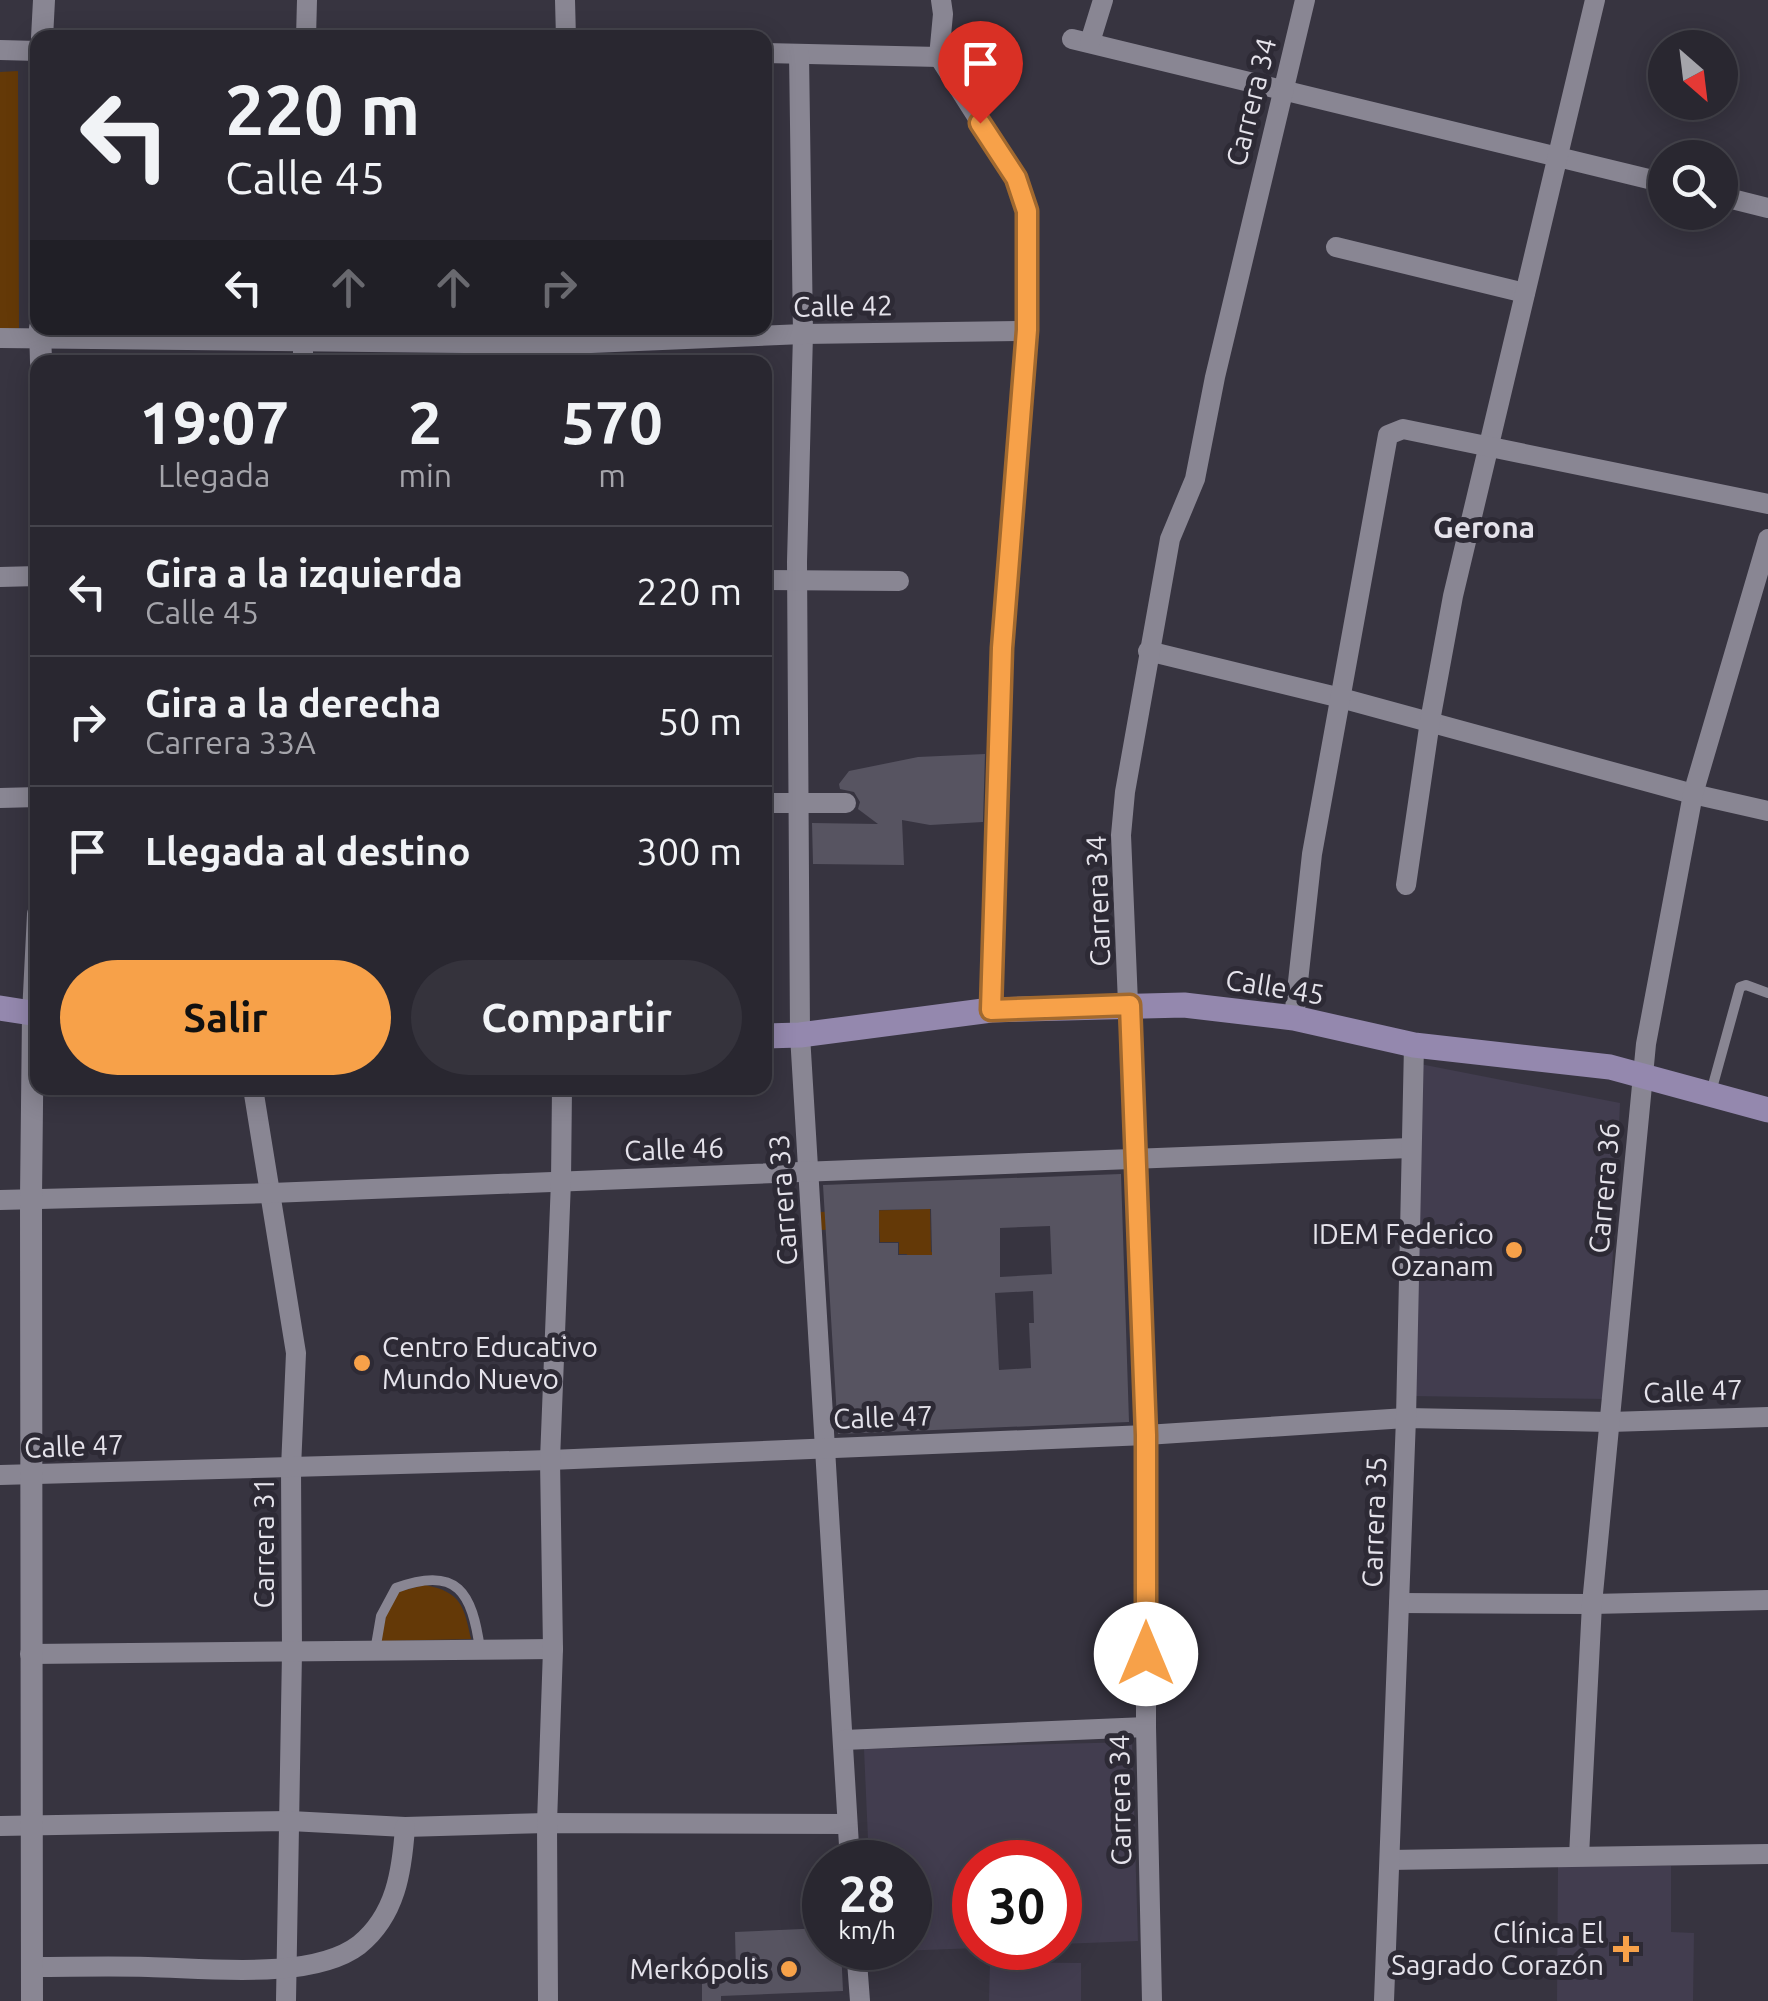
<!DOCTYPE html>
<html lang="es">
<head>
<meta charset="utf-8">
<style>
  :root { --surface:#292730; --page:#35333c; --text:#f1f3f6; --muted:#a5a5ab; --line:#45444c; --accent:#f7a149 }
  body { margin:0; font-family:Ubuntu,sans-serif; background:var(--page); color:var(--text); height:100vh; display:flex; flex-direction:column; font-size:38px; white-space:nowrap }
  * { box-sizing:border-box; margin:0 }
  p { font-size:32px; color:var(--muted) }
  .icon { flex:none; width:55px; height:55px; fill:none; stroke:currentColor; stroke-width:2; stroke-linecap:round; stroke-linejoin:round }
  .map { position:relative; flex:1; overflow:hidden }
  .side { position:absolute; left:30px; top:355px; width:742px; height:740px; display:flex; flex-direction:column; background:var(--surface); border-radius:20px; box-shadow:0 5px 25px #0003,0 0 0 2px var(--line) }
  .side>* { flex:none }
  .banner { position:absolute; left:30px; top:30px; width:742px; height:305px; border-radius:20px; box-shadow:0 5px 25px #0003,0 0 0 2px var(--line); background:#292730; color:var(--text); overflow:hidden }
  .needle { width:65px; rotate:152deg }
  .buttons { position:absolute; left:1648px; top:30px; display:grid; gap:20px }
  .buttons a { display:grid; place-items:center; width:90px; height:90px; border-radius:50%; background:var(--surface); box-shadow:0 5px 25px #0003,0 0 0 2px var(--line); font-size:50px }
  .speed { position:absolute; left:802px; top:1840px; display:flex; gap:20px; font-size:50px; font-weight:700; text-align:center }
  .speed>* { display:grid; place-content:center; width:130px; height:130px; border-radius:50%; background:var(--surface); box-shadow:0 5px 25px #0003,0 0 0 2px var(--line); line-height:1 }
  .speed small { font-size:25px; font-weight:400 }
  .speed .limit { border:15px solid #d22; background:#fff; color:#111 }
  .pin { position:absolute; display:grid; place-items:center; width:85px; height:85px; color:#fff; margin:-102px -42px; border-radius:50% 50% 50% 0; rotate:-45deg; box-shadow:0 0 10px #0007 }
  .pin .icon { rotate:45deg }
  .me { position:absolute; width:110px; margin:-55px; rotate:0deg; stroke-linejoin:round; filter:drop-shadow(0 0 8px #0008) }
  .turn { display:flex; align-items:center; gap:35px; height:210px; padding:0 30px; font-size:45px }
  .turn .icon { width:130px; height:130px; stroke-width:2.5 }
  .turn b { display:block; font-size:70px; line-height:85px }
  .lanes { display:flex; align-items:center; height:95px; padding:0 30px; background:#0003; justify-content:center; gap:50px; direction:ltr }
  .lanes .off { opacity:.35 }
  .eta { display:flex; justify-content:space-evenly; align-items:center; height:170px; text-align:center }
  .eta b { font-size:60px; font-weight:700; line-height:70px }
  .cta { display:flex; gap:20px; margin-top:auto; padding:20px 30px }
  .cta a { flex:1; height:115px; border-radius:60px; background:var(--accent); color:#111; font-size:40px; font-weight:700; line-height:115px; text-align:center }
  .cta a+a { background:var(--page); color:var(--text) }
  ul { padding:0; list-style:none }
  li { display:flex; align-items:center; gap:30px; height:130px; padding:0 30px; border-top:2px solid var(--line) }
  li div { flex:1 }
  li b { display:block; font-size:38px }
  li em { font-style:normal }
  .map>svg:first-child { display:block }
  .built { fill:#423d4f }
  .green { fill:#643907 }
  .building { fill:#575461; fill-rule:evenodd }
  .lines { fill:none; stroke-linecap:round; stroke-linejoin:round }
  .service { stroke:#898693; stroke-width:10 }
  .minor { stroke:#898693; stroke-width:20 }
  .tertiary { stroke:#898693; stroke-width:22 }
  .secondary { stroke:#9488ae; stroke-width:25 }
  .route-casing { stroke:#a1692f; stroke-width:25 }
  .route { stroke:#f7a149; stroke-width:18 }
  .poi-dot { fill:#f7a149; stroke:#2d2a35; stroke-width:4 }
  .labels { text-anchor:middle; stroke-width:10; stroke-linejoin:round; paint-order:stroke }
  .street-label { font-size:28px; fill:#e5e3eb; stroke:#2d2a35 }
  .poi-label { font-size:28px; fill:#e5e3eb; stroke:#2d2a35; text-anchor:end }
  .neighbourhood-label { font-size:30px; font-weight:bold; fill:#e5e3eb; stroke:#2d2a35 }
</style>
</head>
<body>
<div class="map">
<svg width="1768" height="2001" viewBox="0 0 1768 2001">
  <rect width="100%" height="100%" fill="#373440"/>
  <g class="built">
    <polygon points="1420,1064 1620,1103 1606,1399 1411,1396"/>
    <polygon points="1132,1742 1138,1941 1060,1944 1060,1862 975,1862 977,1948 873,1952 873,1948 910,1948 910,1862 869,1862 864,1749"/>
    <polygon points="1558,1866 1671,1866 1671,1932 1694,1933 1693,2001 1557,2001"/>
    <polygon points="990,1962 1081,1963 1081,2001 989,2001"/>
  </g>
  <g class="green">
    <polygon points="18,71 19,328 0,329 0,72"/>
    <polygon points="930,1209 931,1252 944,1252 907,1276 907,1254 899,1254 899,1242 880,1242 879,1228 820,1230 819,1212"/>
    <path d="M425,1585C462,1592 464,1607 471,1639L380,1641L390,1599L401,1591Z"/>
  </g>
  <g class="building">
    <polygon points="985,754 983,822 930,825 902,820 904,865 813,864 812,823 878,824 858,809 860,802 854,792 840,789 839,784 849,771 918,757"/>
    <path d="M1121,1174L1129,1422L838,1434L823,1185ZM931,1209L932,1255H898V1243H879V1210ZM1050,1226L1052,1274L1000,1277V1228ZM1033,1291L1034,1323H1029L1031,1368L999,1370L995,1293Z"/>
    <polygon points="825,1928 825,1948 841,1948 843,1991 721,1996 721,2001 702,2001 702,1972 736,1972 735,1932"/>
  </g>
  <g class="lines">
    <g class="service">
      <polyline points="1711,1092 1740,987 1746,985 1768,993"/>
      <path d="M375,1651L381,1616L396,1588C458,1565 472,1593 480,1649"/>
    </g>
    <g class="minor">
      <polyline points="565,0 566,38"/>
      <polyline points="941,0 943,14 939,57 1016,178 1027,211 1027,331 1002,647 991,1010"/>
      <polyline points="306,38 307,0"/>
      <polyline points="1072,39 1665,183"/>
      <polyline points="1090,42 1103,0"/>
      <polyline points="0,50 38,51"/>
      <polyline points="765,53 939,57"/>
      <polyline points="799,54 803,334 797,562 800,1035 850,1862"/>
      <polyline points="1720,196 1768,208"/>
      <polyline points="1336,247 1525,293"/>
      <polyline points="567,328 567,362"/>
      <polyline points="0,338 567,344 803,334 1027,331"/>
      <polyline points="303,362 303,328"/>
      <polyline points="0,577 38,576"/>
      <polyline points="765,580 899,581"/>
      <polyline points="1148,651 1341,698 1693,794 1768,811"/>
      <polyline points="0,798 38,797"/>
      <polyline points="765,803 846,803"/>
      <polyline points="1406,885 1430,721 1453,596 1595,0"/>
      <polyline points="1294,1018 1312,854 1388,435 1403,429 1768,504"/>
      <polyline points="253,1088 296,1353 291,1468 292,1652 286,2001"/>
      <polyline points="0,1200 271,1193 1410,1148"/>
      <polyline points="0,1475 550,1460 1146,1435 1406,1418 1610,1422 1768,1417"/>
      <polyline points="1399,1603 1592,1604 1768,1600"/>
      <polyline points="30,1654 553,1649"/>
      <polyline points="844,1740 1146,1727"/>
      <polyline points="0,1826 290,1821 405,1827 547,1823 847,1824"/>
      <polyline points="1579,1856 1592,1604 1646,1044 1693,794 1768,539"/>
      <polyline points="1390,1860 1768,1854"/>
      <polyline points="856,1948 860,2001"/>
      <path d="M33,1967C71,1967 110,1966 148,1967C205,1968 312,1981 359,1945C396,1915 402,1871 405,1827"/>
      <polyline points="548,2001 547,1823 553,1649 550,1460 561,1181 562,1088"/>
      <polyline points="1152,2001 1146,1727 1146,1435 1121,835 1125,792 1170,539 1195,479 1215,377 1305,0"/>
      <polyline points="1384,2001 1406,1418 1414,1045"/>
    </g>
    <g class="tertiary">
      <polyline points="42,38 44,0"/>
      <polyline points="40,328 41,362"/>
      <polyline points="32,2001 31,1197 33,1014 38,914"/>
    </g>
    <g class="secondary">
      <polyline points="0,1008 38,1014"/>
      <polyline points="765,1036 800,1035 991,1010 1184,1005 1294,1018 1414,1045 1610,1067 1768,1110"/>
    </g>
  </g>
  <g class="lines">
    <defs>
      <polyline id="route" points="980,123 1016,178 1027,211 1027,330 1002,648 991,1010 1130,1005 1146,1435 1146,1654"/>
    </defs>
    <use href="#route" class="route-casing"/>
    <use href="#route" class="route"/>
  </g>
  <g class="poi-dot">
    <circle cx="1514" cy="1250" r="10"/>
    <circle cx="362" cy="1363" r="10"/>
    <path d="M1621 1934h10v10h10v10h-10v10h-10v-10h-10v-10h10z"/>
    <circle cx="789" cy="1969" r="10"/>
  </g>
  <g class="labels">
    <g class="street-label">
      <text transform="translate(1251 102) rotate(-76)" y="10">Carrera 34</text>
      <text transform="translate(843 306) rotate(-1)" y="10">Calle 42</text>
      <text transform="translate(1098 901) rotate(-92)" y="10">Carrera 34</text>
      <text transform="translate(1275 987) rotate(9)" y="10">Calle 45</text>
      <text transform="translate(674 1149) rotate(-2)" y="10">Calle 46</text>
      <text transform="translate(1604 1188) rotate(-85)" y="10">Carrera 36</text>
      <text transform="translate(783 1200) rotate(-94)" y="10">Carrera 33</text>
      <text transform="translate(1693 1391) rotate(-2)" y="10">Calle 47</text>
      <text transform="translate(883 1417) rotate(-2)" y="10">Calle 47</text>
      <text transform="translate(74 1446) rotate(-2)" y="10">Calle 47</text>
      <text transform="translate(1374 1522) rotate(-88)" y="10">Carrera 35</text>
      <text transform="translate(264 1543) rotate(-90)" y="10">Carrera 31</text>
      <text transform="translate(1120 1800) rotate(-91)" y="10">Carrera 34</text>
    </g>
    <g class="poi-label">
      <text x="1494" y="1244">IDEM Federico<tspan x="1494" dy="32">Ozanam</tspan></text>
      <text x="382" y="1357" text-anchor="start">Centro Educativo<tspan x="382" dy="32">Mundo Nuevo</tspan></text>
      <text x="1604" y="1943">Clínica El<tspan x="1604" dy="32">Sagrado Corazón</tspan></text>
      <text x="769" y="1979">Merkópolis</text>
    </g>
    <g class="neighbourhood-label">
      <text x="1484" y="538">Gerona</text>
    </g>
  </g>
</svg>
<div class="buttons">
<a><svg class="needle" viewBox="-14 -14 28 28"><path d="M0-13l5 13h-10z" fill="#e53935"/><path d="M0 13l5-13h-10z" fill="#a5a5ab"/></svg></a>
<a><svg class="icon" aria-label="search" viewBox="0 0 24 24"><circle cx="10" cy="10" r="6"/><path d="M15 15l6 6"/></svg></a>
</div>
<div class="speed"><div>28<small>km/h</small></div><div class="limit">30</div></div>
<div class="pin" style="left:980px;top:123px;background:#d93025"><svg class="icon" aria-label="arrive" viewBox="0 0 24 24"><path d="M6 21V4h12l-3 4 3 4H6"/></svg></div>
<svg class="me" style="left:1146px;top:1654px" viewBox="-20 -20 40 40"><circle r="19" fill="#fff"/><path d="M0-13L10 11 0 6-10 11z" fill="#f7a149"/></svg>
<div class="banner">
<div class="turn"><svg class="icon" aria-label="left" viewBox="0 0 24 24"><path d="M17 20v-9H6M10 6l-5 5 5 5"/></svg><div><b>220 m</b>Calle 45</div></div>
<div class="lanes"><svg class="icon" aria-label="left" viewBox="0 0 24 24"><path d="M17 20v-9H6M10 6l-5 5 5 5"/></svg><svg class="icon off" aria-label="ahead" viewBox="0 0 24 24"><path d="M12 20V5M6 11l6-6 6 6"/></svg><svg class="icon off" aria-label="ahead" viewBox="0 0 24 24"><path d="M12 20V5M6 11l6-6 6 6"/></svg><svg class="icon off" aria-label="right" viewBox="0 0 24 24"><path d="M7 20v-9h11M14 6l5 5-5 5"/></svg></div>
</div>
<section class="side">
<div class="eta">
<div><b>19:07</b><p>Llegada</p></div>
<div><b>2</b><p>min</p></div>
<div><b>570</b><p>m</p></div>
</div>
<ul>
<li><svg class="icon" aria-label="left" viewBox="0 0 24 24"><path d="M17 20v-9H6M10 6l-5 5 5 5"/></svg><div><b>Gira a la izquierda</b><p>Calle 45</p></div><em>220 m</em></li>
<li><svg class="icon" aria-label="right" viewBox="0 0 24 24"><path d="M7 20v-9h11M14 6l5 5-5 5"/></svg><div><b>Gira a la derecha</b><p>Carrera 33A</p></div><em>50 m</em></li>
<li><svg class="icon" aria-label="arrive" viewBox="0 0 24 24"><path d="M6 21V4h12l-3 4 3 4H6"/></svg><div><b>Llegada al destino</b></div><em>300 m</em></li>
</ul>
<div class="cta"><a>Salir</a><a>Compartir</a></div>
</section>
</div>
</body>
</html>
